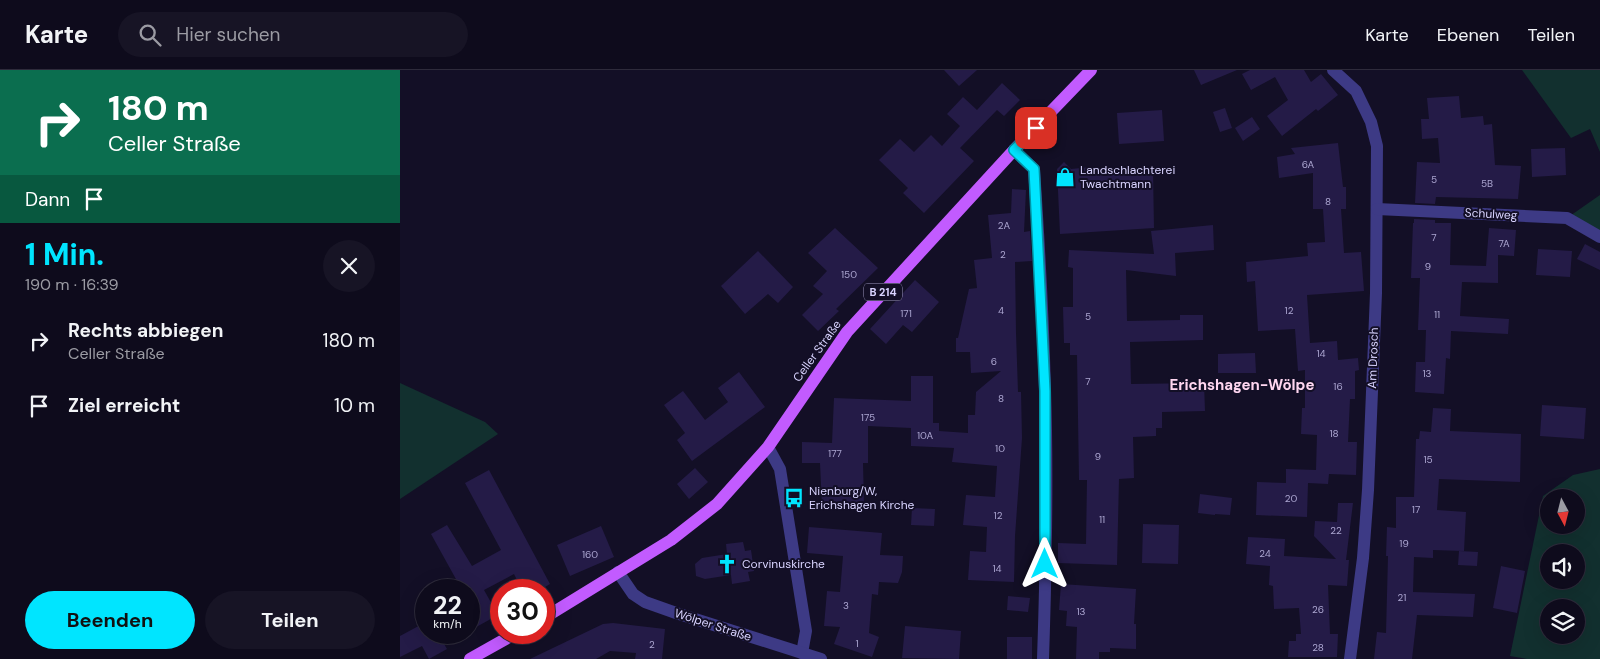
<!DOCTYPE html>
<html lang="de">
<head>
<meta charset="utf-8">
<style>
  :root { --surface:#0e0b1c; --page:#171425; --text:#f1f3f6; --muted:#9b9ba3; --line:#2e2b3b; --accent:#00e5ff }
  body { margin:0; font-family:"DM Sans",sans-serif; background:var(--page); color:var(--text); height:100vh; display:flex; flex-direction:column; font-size:19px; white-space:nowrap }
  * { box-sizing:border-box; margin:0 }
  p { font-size:16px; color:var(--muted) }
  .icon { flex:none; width:28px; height:28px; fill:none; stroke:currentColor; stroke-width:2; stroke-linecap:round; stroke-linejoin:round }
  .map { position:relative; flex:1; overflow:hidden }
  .sheet { display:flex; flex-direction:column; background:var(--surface); width:400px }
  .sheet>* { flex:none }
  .hud { background:#0b6e4f; color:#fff; overflow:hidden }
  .needle { width:32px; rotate:173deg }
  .controls { position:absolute; left:1140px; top:419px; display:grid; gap:10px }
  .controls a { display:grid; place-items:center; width:45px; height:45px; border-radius:50%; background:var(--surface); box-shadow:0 5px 20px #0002,0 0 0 1px var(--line); font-size:25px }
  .speed { position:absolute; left:15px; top:509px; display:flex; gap:10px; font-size:25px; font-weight:700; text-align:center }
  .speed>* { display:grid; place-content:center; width:65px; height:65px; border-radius:50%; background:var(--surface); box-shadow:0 5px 20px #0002,0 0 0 1px var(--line); line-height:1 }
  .speed small { font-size:12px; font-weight:400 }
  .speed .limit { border:8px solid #d22; background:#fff; color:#111 }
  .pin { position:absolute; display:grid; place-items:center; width:42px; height:42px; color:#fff; margin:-21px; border-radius:10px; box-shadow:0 2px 8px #0006 }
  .me { position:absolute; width:55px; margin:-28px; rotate:0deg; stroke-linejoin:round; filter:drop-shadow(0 0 4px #0008) }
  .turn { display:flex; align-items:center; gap:18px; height:105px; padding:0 25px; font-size:22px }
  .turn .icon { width:65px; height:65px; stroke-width:2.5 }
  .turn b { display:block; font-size:35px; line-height:42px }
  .then { display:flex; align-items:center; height:48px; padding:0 25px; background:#0003; gap:10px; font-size:19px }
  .round { display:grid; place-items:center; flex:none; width:52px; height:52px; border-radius:26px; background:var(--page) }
  .overview { display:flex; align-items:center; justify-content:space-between; height:85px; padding:0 25px }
  h1 { font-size:30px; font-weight:700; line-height:38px; color:var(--accent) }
  .primary-button { display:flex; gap:10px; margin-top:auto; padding:10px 25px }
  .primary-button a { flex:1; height:58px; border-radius:30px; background:var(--accent); color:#111; font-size:20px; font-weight:700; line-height:58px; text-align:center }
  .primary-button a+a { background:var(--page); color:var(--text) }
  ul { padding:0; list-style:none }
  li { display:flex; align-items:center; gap:15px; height:65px; padding:0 25px }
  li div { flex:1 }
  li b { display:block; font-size:19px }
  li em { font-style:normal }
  header { display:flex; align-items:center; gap:30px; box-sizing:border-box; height:70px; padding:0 25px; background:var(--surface); border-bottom:1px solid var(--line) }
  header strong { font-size:24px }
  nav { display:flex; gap:28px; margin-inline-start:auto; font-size:18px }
  .search { width:350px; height:45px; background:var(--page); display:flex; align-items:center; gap:12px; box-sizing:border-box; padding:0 18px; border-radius:28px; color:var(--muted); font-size:19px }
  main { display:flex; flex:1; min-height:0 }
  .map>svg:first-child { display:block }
  .green { fill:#12302f; fill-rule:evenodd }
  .building { fill:#241b47 }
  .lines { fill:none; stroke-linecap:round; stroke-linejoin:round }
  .minor { stroke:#3d3a85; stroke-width:12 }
  .tertiary { stroke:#3d3a85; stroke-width:12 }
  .primary { stroke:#c25bff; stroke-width:12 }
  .route-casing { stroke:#0095a6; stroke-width:12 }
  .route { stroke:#00e5ff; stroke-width:9 }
  .labels { text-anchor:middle; stroke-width:4; stroke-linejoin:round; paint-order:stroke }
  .number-label { font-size:10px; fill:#aca6d1 }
  .shield { fill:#130f26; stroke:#9e99be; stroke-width:1 }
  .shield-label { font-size:11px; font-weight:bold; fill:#d9d4ff }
  .poi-label { font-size:12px; fill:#d9d4ff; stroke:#130f26; text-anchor:start }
  .street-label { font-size:12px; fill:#d9d4ff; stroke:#130f26 }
  .quarter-label { font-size:15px; font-weight:bold; fill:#ffd6f0; stroke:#130f26 }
</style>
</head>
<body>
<header>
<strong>Karte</strong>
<div class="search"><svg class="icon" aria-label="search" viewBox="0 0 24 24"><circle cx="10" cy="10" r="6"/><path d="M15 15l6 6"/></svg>Hier suchen</div>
<nav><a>Karte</a><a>Ebenen</a><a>Teilen</a></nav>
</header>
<main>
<section class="sheet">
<div class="hud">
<div class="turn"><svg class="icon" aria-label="right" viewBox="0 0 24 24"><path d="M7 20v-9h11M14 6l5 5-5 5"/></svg><div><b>180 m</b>Celler Straße</div></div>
<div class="then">Dann<svg class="icon" aria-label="arrive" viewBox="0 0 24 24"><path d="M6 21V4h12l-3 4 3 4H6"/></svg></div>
</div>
<div class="overview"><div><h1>1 Min.</h1><p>190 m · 16:39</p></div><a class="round"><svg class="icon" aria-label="close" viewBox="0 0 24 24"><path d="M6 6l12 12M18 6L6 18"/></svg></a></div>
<ul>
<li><svg class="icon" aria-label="right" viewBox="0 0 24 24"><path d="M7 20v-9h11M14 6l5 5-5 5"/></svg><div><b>Rechts abbiegen</b><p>Celler Straße</p></div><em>180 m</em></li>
<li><svg class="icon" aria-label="arrive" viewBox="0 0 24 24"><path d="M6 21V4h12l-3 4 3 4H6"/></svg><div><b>Ziel erreicht</b></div><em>10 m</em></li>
</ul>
<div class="primary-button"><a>Beenden</a><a>Teilen</a></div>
</section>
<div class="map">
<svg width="1200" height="589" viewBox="0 0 1200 589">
  <rect width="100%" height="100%" fill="#130f26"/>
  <g class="green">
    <polygon points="1122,0 1200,0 1200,82 1190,59 1171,68"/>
    <polygon points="1200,125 1200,167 1167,148"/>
    <polygon points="0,313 85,352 98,364 0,429"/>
    <path d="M1200,399V589H1127L1110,586L1143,426L1173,405ZM1149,428H1176V455H1149ZM1176,482V510H1149V482ZM1149,538H1176V565H1149Z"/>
  </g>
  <g class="building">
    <polygon points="544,0 577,0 559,16"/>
    <polygon points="794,0 837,0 801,15"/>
    <polygon points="850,0 904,0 911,12 921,4 938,25 918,41 916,39 882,66 867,46 888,30 875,7 851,20 842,4"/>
    <polygon points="602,13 620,30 604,46 597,40 560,78 574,91 524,143 503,123 508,118 479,90 500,69 514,82 531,65 542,76 560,56 547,44 563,27 577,40"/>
    <polygon points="1059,26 1061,48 1083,46 1084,55 1092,54 1095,95 1121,96 1118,129 1036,127 1035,134 1015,133 1017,92 1040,93 1038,68 1022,69 1021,49 1029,49 1027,28"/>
    <polygon points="825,38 832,58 820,62 813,42"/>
    <polygon points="762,40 764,71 719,74 717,43"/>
    <polygon points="852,47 860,59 843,71 835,58"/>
    <polygon points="938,73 943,117 946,117 946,139 941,139 944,183 961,182 964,221 907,225 910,273 937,271 938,290 958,288 959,300 955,301 955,329 950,329 948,372 957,372 956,405 929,404 928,414 908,413 907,447 856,445 857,412 886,413 886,399 916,400 917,365 901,364 902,338 905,338 905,300 898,301 895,259 858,261 855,211 847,212 846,192 908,186 907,173 925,172 923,139 913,139 913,103 879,108 877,87 895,84 891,78"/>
    <polygon points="1165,78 1166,105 1132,107 1131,79"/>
    <polygon points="664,92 671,99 691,97 691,101 720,99 721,102 753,101 754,158 660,164 657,99"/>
    <polygon points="612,119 626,120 624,162 630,161 632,191 615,192 616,263 618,322 621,322 622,368 615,466 614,512 568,510 570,481 586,482 587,457 563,455 566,425 595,427 597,396 552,392 554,378 511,376 511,358 468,356 468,393 463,393 464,435 422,436 420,393 402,393 402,372 432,373 434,328 511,331 511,306 533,306 533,353 539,353 539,361 568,363 568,345 575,345 576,322 601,301 571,303 570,282 556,282 556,268 558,268 569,219 577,218 574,190 592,188 588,145 611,143"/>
    <polygon points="1014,149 1035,150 1035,153 1051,153 1050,195 1086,196 1089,158 1116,160 1114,186 1098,185 1098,213 1062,212 1060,246 1109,249 1108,264 1051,261 1050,289 1046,288 1044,324 1015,322 1016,292 1025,292 1026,260 1018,260 1020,208 1011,208 1013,153 1014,153"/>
    <polygon points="813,155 814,180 775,183 776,206 726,200 727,251 780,250 780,245 803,245 803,270 730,272 731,314 804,313 805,341 762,342 762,358 756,358 756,366 733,367 734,408 719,409 717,495 658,493 658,473 686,474 687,410 679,410 677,285 670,285 670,273 664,273 663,237 673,237 673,198 668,197 669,180 754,184 751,161"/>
    <polygon points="435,158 478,198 436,239 439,241 418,261 402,245 423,224 413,216 427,201 408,183"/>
    <polygon points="1185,174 1200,182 1200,200 1177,189"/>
    <polygon points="1138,179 1172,181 1170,207 1136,205"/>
    <polygon points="358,181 393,217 378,233 368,224 345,244 321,216"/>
    <polygon points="515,210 539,232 512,262 503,255 486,274 470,259"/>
    <polygon points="855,283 856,303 818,303 818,284"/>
    <polygon points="339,302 365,337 292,391 277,370 285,363 264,335 283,321 305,350 328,332 318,318"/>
    <polygon points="1142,335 1186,338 1184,369 1140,366"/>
    <polygon points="1033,338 1051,339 1050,361 1121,364 1120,412 1039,409 1037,440 1066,442 1064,481 1033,480 1033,488 1014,487 1013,522 1075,524 1073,547 1017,545 1012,589 974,589 977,562 986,563 988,486 986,486 987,457 996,458 996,427 1014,427 1016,369 1019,369 1020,361 1031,362"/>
    <polygon points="295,398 308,412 289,429 277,414"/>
    <polygon points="89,400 150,514 140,520 122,520 114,504 84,520 98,545 69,561 69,520 62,520 31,464 47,455 72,496 101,480 65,413"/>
    <polygon points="800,424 832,428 830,445 815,444 815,445 798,443"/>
    <polygon points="938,433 953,433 946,490 949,490 947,516 928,515 930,564 938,564 937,587 888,587 889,571 896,571 896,564 901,564 899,538 874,539 873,516 869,515 870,496 846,494 848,467 885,469 884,486 936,489 914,466 915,451 937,452"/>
    <polygon points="512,438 535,439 534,456 511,455"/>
    <polygon points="743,454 779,455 778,494 742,493"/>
    <polygon points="201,456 214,487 170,506 157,475"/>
    <polygon points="409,457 482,463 480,485 503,486 502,502 498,513 479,512 478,525 472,524 469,563 479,567 472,587 434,574 440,557 424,556 427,521 440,522 443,486 407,483"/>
    <polygon points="343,472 345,481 351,480 354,501 348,502 350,511 332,514 331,505 305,509 296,506 295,494 302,488 327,484 326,474"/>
    <polygon points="1059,481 1078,482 1077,496 1058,495"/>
    <polygon points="1101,496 1125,501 1117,543 1093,538"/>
    <polygon points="661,514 736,519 734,554 736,554 736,579 710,578 710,582 699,582 699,589 676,589 677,557 666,556 667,541 659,540"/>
    <polygon points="608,526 630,528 628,542 607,540"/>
    <polygon points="26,552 26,562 65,562 44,574 47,579 29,589 22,576 0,587 0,566"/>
    <polygon points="213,553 265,559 262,589 235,589 236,583 210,581 196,589 130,589 203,554"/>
    <polygon points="505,556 561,561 559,589 502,588"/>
    <rect x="607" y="567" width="25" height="22"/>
  </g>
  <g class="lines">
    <g class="minor">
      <polyline points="933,0 956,21 971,52 977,76 976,223 968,420 963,488 950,589"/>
      <path d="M614,80L634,99C639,173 643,246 645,319C648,409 646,499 643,589"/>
      <polyline points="977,139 1167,148 1200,167"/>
      <polyline points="368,377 380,399 406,561 402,583"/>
    </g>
    <polyline class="tertiary" points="218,502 233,524 245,532 276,543 421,589"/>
    <g class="primary">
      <polyline points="144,548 271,470 317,434 368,377 447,262 614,80 691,0"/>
      <polyline points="70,589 118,562"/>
    </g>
  </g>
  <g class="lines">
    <defs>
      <polyline id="route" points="636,58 614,80 634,99 645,321 645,494"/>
    </defs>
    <use href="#route" class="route-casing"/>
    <use href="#route" class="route"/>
  </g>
  <defs>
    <symbol id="shop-bare" viewBox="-9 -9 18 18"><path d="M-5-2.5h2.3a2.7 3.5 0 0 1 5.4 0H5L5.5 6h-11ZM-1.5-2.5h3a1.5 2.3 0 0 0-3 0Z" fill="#00e5ff" stroke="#130f26" stroke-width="2.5" paint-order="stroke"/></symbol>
    <symbol id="bus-bare" viewBox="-9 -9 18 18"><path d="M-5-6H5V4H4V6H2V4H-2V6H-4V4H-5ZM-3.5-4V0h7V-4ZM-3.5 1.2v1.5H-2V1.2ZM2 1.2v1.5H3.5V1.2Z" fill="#00e5ff" stroke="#130f26" stroke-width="2.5" paint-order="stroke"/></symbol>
    <symbol id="church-bare" viewBox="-9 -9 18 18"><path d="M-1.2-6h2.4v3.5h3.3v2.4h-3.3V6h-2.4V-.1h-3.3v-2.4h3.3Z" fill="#00e5ff" stroke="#130f26" stroke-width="2.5" paint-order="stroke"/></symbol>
  </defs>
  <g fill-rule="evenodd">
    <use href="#shop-bare" x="651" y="93" width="28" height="28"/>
    <use href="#bus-bare" x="380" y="414" width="28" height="28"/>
    <use href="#church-bare" x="313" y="480" width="28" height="28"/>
  </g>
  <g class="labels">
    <g class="number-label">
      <text x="908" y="98">6A</text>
      <text x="1034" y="113">5</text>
      <text x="1087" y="117">5B</text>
      <text x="928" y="135">8</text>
      <text x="604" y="159">2A</text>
      <text x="1034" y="171">7</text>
      <text x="1104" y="177">7A</text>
      <text x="603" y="188">2</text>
      <text x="1028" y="200">9</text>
      <text x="449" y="208">150</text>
      <text x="601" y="244">4</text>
      <text x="889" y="244">12</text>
      <text x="506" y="247">171</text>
      <text x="1037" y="248">11</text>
      <text x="688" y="250">5</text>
      <text x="921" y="287">14</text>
      <text x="594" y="295">6</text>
      <text x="1027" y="307">13</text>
      <text x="688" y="315">7</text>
      <text x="938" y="320">16</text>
      <text x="601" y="332">8</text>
      <text x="468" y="351">175</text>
      <text x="934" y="367">18</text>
      <text x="525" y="369">10A</text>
      <text x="600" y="382">10</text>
      <text x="435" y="387">177</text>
      <text x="698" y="390">9</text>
      <text x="1028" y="393">15</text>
      <text x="891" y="432">20</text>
      <text x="1016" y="443">17</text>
      <text x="598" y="449">12</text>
      <text x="702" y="453">11</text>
      <text x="936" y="464">22</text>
      <text x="1004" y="477">19</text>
      <text x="865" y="487">24</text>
      <text x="190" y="488">160</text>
      <text x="597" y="502">14</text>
      <text x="1002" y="531">21</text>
      <text x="446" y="539">3</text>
      <text x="918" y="543">26</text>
      <text x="681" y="545">13</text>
      <text x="457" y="577">1</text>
      <text x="252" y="578">2</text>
      <text x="918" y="581">28</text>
    </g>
    <rect class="shield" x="464" y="213.5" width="38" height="17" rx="4"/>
    <g class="shield-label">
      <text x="483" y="226">B 214</text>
    </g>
    <g class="poi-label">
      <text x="680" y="104">Landschlachterei<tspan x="680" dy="14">Twachtmann</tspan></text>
      <text x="409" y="425">Nienburg/W,<tspan x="409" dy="14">Erichshagen Kirche</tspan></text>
      <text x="342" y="498">Corvinuskirche</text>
    </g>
    <g class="street-label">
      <text transform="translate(1091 144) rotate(3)" y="4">Schulweg</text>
      <text transform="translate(417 281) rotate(-54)" y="4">Celler Straße</text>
      <text transform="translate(973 288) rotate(-88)" y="4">Am Drosch</text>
      <text transform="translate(313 555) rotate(18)" y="4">Wölper Straße</text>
    </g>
    <g class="quarter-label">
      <text x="842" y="320">Erichshagen-Wölpe</text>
    </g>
  </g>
</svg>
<div class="controls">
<a><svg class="needle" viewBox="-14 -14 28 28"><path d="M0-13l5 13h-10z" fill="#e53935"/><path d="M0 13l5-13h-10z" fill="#9b9ba3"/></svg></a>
<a><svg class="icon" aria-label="sound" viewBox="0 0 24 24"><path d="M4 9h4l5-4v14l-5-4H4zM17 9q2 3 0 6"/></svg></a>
<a><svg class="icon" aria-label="layers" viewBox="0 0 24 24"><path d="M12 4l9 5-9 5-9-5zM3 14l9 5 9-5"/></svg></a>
</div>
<div class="speed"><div>22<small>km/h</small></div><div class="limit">30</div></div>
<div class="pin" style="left:636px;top:58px;background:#d93025"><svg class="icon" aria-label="arrive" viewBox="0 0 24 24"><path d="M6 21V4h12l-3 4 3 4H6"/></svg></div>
<svg class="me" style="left:645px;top:494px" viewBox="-20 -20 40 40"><path d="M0-17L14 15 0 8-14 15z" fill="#00e5ff" stroke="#fff" stroke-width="4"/></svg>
</div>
</main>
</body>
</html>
